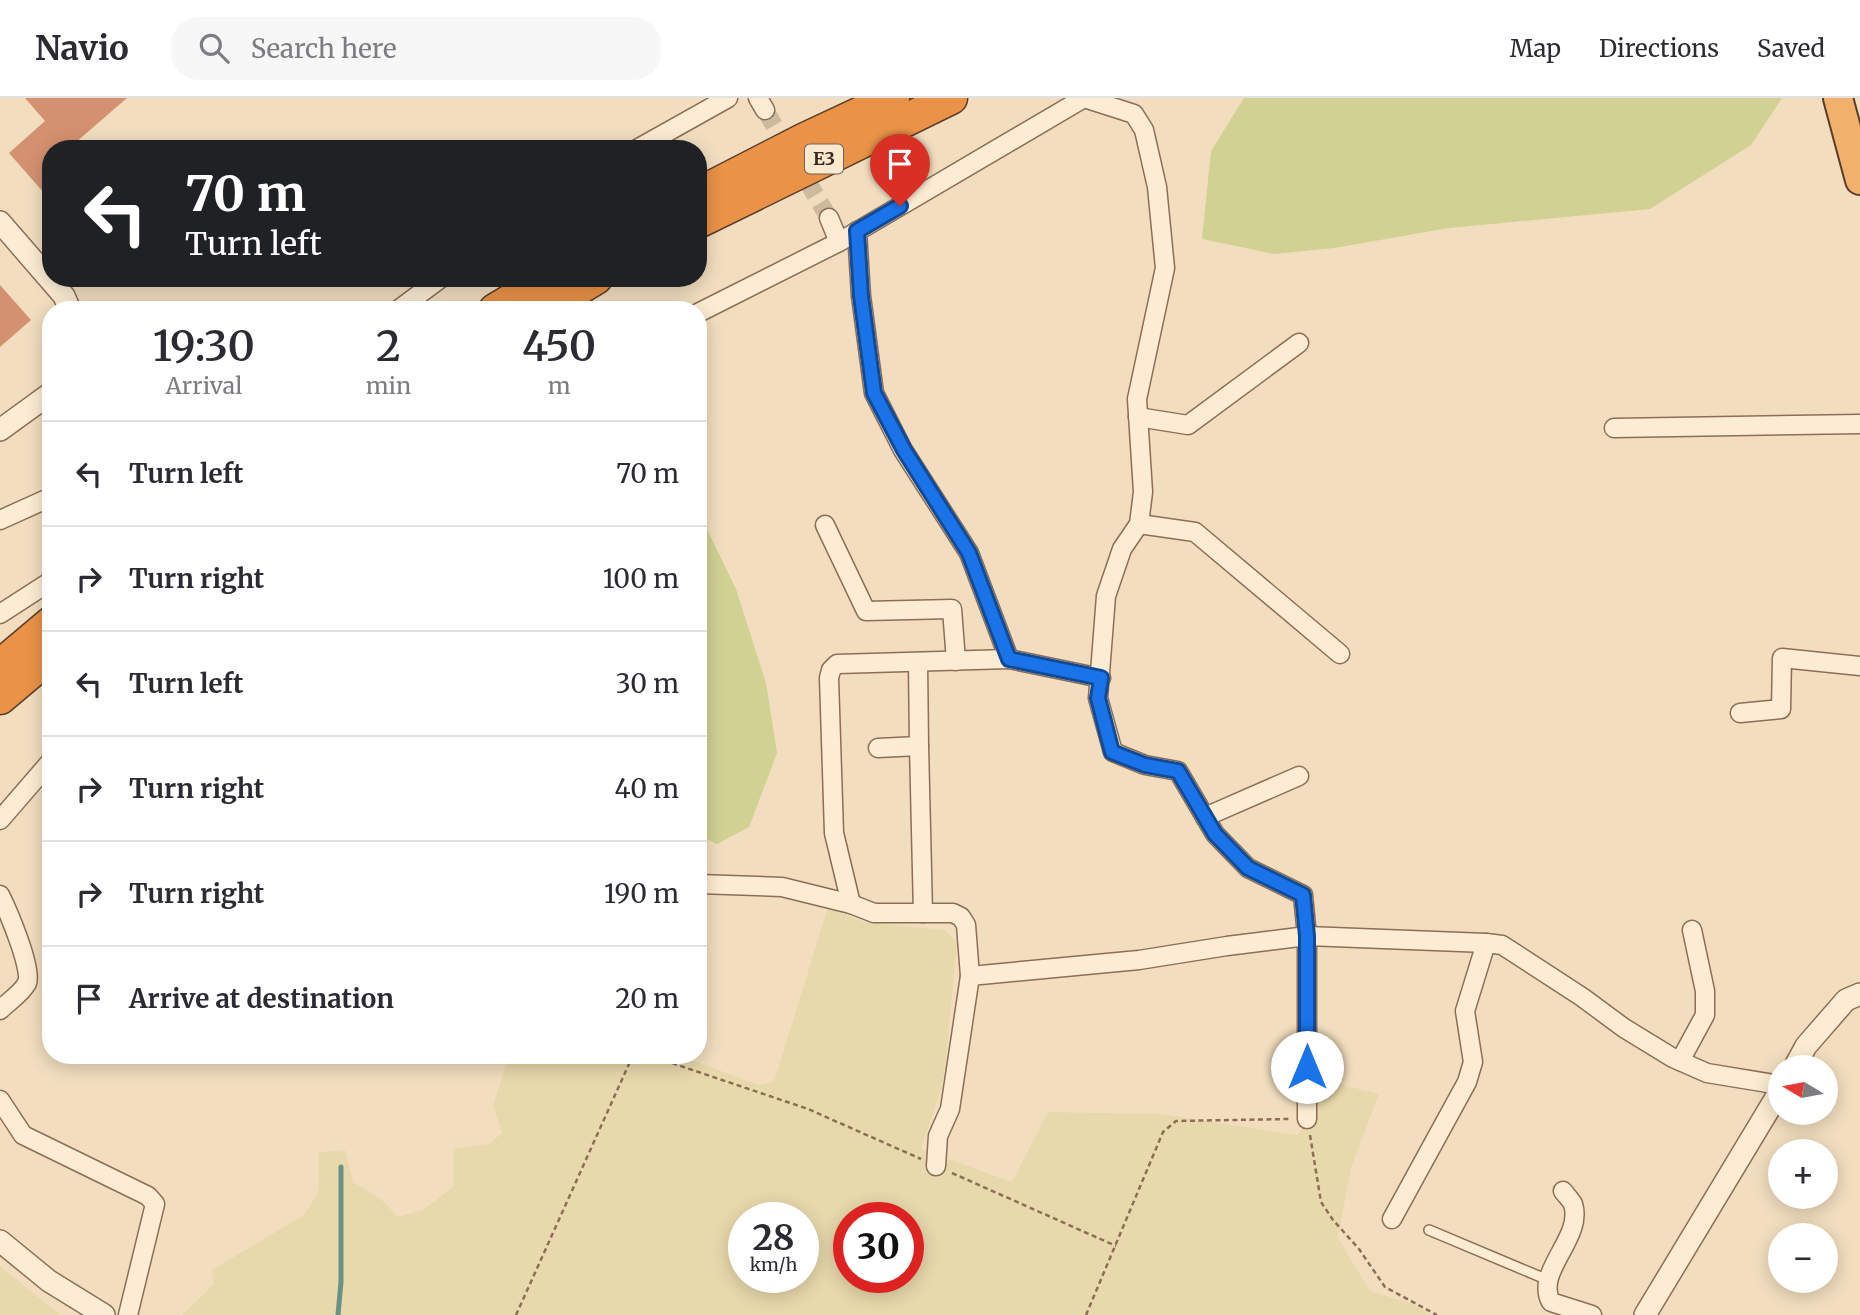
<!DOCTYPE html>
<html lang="en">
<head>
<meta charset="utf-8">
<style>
  :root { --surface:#fff; --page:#f7f7f7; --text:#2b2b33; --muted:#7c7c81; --line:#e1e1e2 }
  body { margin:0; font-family:Merriweather,serif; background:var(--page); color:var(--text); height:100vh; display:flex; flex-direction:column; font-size:26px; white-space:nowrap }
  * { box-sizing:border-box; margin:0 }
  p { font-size:23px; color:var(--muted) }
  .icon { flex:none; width:38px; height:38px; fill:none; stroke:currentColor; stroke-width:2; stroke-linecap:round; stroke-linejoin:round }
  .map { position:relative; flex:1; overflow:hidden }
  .side { position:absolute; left:42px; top:203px; width:665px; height:763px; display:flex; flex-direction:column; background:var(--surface); border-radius:28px; box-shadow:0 4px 18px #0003 }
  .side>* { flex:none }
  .guide { position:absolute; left:42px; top:42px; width:665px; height:147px; border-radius:28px; box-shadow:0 4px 18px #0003; background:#202124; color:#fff; overflow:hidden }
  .needle { width:46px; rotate:280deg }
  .tools { position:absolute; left:1768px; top:957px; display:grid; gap:14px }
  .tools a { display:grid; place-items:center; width:70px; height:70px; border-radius:50%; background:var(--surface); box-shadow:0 4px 18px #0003; font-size:35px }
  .speed { position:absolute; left:728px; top:1104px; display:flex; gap:14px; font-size:35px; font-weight:700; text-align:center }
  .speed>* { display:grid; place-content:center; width:91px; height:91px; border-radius:50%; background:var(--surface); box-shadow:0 4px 18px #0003; line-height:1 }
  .speed small { font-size:18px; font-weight:400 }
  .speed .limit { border:10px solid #d22; background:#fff; color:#111 }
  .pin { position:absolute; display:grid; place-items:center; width:60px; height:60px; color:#fff; margin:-72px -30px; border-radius:50% 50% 50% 0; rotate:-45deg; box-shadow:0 0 7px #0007 }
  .pin .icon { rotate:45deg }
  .me { position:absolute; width:77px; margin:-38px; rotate:0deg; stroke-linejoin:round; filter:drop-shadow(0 0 5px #0008) }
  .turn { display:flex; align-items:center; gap:24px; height:147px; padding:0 28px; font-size:32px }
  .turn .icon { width:91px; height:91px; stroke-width:2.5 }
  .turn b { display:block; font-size:49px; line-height:60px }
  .eta { display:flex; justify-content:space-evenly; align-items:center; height:119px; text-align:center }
  .eta b { font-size:42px; font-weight:600; line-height:49px }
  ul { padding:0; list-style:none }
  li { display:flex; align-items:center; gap:21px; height:105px; padding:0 28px; border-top:2px solid var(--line) }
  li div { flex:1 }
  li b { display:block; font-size:26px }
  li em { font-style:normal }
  header { display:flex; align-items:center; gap:42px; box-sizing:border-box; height:98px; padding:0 35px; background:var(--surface); border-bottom:2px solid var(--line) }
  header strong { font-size:33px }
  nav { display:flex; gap:38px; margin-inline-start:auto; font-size:24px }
  .search { width:490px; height:63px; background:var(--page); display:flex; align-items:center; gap:18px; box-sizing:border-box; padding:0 24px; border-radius:28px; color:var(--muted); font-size:26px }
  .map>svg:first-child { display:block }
  .farmland { fill:#e8d9ac; fill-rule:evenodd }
  .green { fill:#d0d192 }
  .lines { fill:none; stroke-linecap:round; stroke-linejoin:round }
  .stream { stroke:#699284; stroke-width:5 }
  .building { fill:#d49171 }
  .minor-tunnel { stroke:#cdb99e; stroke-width:18; stroke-dasharray:18 9; stroke-linecap:butt }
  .service-casing { stroke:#8d6d56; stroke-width:12 }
  .minor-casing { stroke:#8d6d56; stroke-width:21 }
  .tertiary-casing { stroke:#8d6d56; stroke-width:24 }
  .trunk-casing { stroke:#5a3c2a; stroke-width:32 }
  .motorway-casing { stroke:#5a3c2a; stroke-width:35 }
  .path { stroke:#8d6d56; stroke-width:2.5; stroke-dasharray:5 3.5; stroke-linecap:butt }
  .service { stroke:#fcecd3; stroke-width:9 }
  .minor { stroke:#fcecd3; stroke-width:18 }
  .tertiary { stroke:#fcecd3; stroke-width:21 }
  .trunk { stroke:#f2b06d; stroke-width:28 }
  .motorway { stroke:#ea9247; stroke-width:32 }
  .route-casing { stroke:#114b97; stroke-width:18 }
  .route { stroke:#1a73e8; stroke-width:12 }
  .labels { text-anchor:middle; stroke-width:6; stroke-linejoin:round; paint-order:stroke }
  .shield { fill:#f9e9cf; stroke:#746152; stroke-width:2 }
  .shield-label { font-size:18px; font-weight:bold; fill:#3b271c }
</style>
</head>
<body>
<header>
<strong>Navio</strong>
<div class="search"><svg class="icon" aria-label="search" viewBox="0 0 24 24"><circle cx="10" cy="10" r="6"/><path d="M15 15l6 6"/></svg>Search here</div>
<nav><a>Map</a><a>Directions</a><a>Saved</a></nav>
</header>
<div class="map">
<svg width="1860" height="1217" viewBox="0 0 1860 1217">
  <rect width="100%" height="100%" fill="#f2debf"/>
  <g class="farmland">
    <path d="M828,809L863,824L945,832L957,845L945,970L940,995L921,1051L1012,1084L1048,1014L1162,1016L1298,1037L1330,984L1379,996L1351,1070L1338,1140L1370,1193L1410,1205L1427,1214L1428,1217H182L214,1186L212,1172L304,1117L318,1095L319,1054L345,1052L353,1084L381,1101L398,1119L423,1112L453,1089V1051L489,1046L502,1035L493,1007L509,957H679L758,987L774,984ZM744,1120H803V1180H744ZM849,1120H908V1180H849Z"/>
    <polygon points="0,1168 55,1213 61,1217 0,1217"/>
  </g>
  <g class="green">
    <polygon points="1244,0 1782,0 1751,47 1650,111 1449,130 1334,150 1274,156 1202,141 1211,53"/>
    <polygon points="698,413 736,491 766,585 777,655 749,729 717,746 698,737"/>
  </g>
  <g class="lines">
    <polyline class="stream" points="338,1217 341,1184 341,1069"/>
  </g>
  <g class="building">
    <polygon points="25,0 127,0 68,51 51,51 51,103 9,55 45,23"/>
    <polygon points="0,187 31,222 0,249"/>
  </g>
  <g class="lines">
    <polyline class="minor-tunnel" points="765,12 829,120"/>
    <defs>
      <polyline id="service" points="1429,1132 1548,1182"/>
      <g id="minor">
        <polyline points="758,0 765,12"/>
        <polyline points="1084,0 1134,16 1144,32 1157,89 1165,170 1137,301 1143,394 1139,426 1122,451 1106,498 1098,600 1113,654 1145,667 1178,673 1215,736 1248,770 1303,797 1307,838 1307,1021"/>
        <polyline points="637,51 728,0"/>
        <polyline points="829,120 839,144"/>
        <polyline points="857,133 861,198 874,295 903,352 969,455 1009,561 1101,580"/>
        <polyline points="398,212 441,180"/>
        <polyline points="698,215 839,144 1084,0"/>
        <polyline points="1138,319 1188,327 1299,245"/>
        <polyline points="1614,330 1860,326"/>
        <polyline points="0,422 51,399"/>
        <polyline points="1139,426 1195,434 1340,556"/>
        <polyline points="825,427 866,513 952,511 956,563"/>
        <polyline points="0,516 51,483"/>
        <polyline points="1740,615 1781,611 1782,560 1860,568"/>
        <polyline points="919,648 923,815"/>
        <polyline points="878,650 919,648 918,564"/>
        <polyline points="1205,719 1299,678"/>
        <polyline points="0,722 51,663"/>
        <polyline points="698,786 782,789 851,806 874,815 953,815 961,819 966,827 970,878 950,1011 938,1038 936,1068"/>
        <path d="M0,797C7,811 33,871 27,885C22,895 8,904 0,912"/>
        <polyline points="851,806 834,735 829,580 831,572 837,566 1009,561"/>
        <polyline points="970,878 1139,862 1227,848 1307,838 1486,845 1502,847 1582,899 1624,930 1673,960 1707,975 1780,987"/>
        <polyline points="1680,963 1705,917 1705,893 1692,832"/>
        <polyline points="0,1002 23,1037 148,1098 155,1106 128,1217"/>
        <path d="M1563,1093C1566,1097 1571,1102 1573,1106C1584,1140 1534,1173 1551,1204L1592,1217"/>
        <polyline points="1392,1121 1467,984 1473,964 1465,913 1486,845"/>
      </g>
      <g id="tertiary">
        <polyline points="0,124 64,198 70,212"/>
        <polyline points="0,332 51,295"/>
        <polyline points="1794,970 1806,948 1846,902 1860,896"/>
        <polyline points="0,1143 49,1183 104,1217"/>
        <polyline points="1645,1217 1780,993"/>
      </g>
      <polyline id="trunk" points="1838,0 1860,82"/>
      <g id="motorway">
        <polyline points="698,96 805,41 893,0"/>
        <polyline points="698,124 951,0"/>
        <polyline points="495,212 548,180"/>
        <polyline points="543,212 596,180"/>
        <polyline points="0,568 51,525"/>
        <polyline points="0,600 51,557"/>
      </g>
    </defs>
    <use href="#service" class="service-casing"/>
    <use href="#minor" class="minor-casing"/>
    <use href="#tertiary" class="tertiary-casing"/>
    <use href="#trunk" class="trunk-casing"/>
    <use href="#motorway" class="motorway-casing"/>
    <g class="path">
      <polyline points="648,957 808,1011 921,1061"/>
      <polyline points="1310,1037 1321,1104 1333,1122 1359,1151 1385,1189 1437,1217"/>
      <polyline points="952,1075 1116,1148"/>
      <polyline points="516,1217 633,957"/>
      <polyline points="1086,1217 1163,1034 1176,1023 1290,1021"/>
    </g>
    <use href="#service" class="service"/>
    <use href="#minor" class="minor"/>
    <use href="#tertiary" class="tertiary"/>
    <use href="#trunk" class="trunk"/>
    <use href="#motorway" class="motorway"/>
  </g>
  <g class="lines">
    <defs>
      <polyline id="route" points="900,108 857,133 861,198 874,295 904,352 969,455 1009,561 1101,580 1098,600 1112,654 1145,667 1178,673 1215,736 1248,770 1303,797 1307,838 1307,969"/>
    </defs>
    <use href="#route" class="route-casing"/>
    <use href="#route" class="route"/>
  </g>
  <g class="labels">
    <rect class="shield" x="805" y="46.5" width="38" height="29" rx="5"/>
    <g class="shield-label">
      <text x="824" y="67">E3</text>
    </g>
  </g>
</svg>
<div class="tools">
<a><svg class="needle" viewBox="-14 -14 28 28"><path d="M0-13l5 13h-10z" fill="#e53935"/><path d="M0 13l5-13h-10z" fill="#7c7c81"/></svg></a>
<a>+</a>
<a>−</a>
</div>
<div class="speed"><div>28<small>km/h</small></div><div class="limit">30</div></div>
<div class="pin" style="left:900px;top:108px;background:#d93025"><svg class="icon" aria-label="arrive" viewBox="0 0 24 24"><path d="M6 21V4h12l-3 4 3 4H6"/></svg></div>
<svg class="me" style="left:1307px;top:969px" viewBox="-20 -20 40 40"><circle r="19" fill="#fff"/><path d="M0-13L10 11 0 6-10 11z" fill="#1a73e8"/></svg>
<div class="guide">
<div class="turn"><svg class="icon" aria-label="left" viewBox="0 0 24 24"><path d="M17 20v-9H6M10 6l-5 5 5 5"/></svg><div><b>70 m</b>Turn left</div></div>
</div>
<section class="side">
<div class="eta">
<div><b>19:30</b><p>Arrival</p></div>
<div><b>2</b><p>min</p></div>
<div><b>450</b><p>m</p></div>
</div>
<ul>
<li><svg class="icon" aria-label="left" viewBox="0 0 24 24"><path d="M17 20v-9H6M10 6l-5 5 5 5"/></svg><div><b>Turn left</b></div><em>70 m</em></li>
<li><svg class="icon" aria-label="right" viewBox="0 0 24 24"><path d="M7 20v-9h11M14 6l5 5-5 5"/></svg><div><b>Turn right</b></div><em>100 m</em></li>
<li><svg class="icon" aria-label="left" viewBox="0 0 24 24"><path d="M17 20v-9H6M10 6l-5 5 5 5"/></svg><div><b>Turn left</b></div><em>30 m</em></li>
<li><svg class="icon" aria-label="right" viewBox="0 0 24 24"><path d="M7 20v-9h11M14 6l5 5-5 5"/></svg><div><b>Turn right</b></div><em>40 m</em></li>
<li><svg class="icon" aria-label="right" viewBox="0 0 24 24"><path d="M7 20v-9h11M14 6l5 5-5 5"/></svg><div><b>Turn right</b></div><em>190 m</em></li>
<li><svg class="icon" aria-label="arrive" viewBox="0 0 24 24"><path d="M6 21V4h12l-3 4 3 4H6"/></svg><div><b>Arrive at destination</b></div><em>20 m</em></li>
</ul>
</section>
</div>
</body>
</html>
